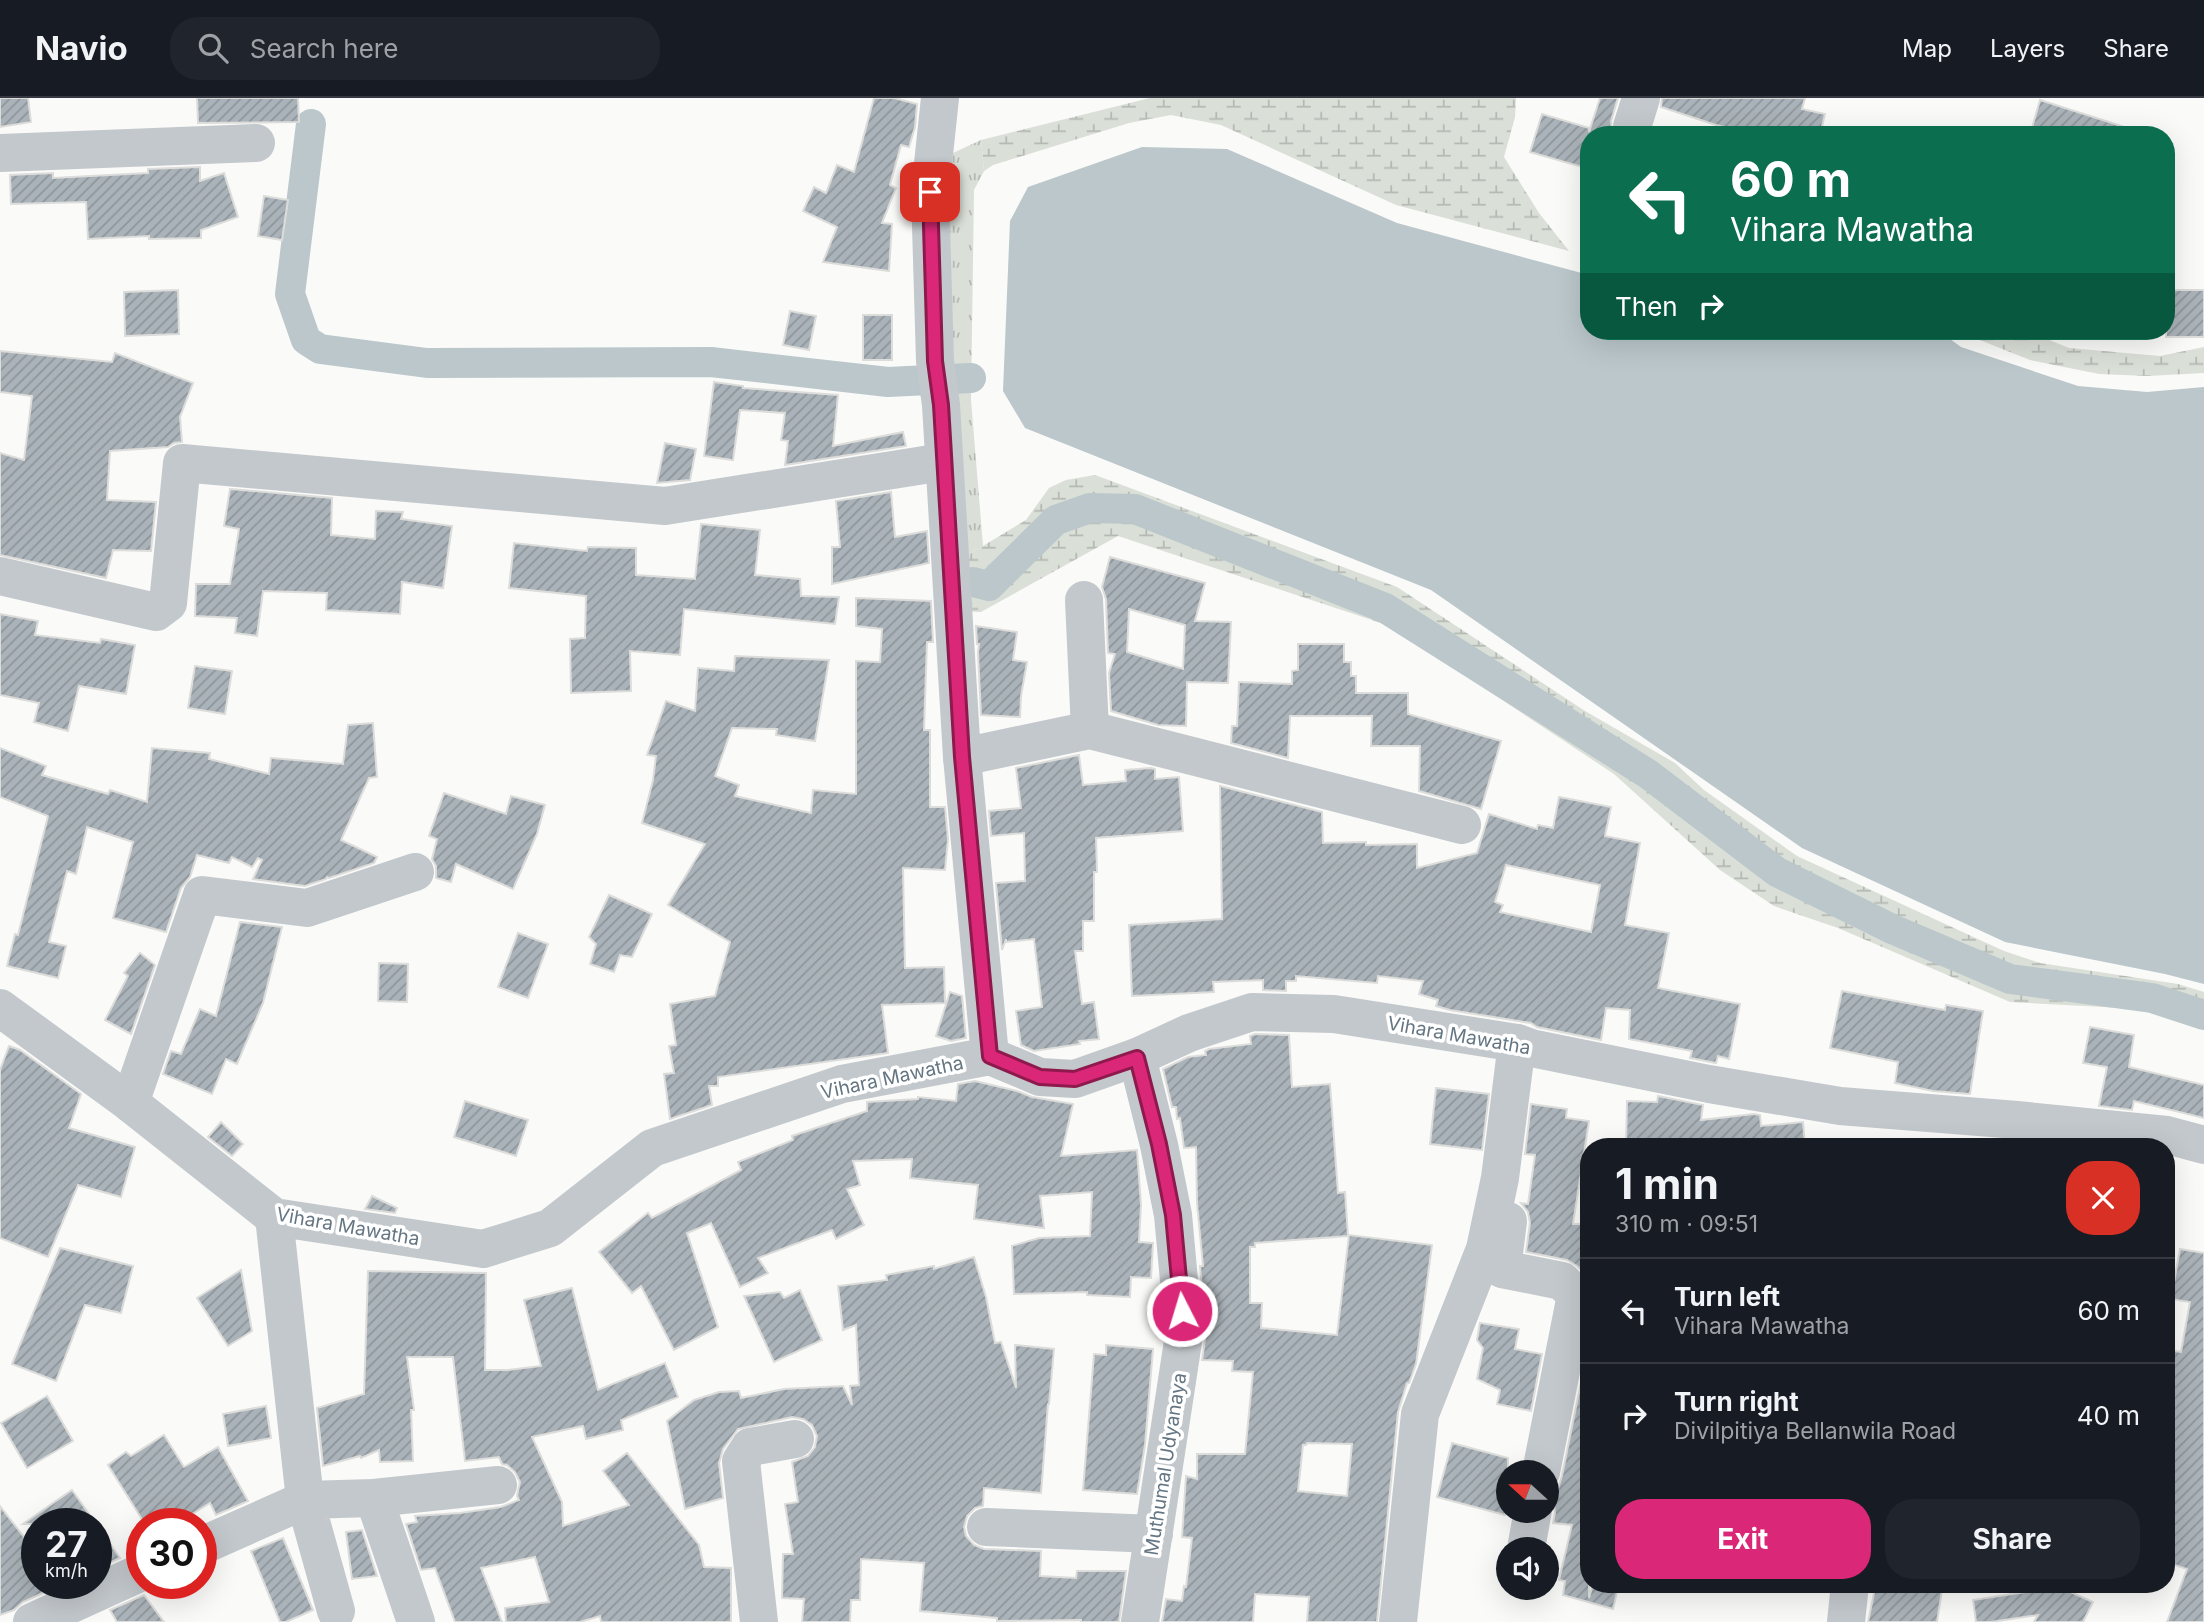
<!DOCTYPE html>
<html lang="en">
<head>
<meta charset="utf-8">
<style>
  :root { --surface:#171b24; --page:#20242c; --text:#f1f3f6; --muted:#9ea1a6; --line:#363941; --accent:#db2777 }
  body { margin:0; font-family:Inter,sans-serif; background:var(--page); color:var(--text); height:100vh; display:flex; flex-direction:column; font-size:26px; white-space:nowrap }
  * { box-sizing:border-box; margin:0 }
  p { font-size:23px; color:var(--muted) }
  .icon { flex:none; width:38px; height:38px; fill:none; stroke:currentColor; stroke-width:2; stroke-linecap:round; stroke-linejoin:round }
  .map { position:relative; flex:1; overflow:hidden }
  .sheet { position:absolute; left:1580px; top:1040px; width:595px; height:455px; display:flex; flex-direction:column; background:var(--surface); border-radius:28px; box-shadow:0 7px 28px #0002 }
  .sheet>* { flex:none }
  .top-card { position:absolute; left:1580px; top:28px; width:595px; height:214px; border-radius:28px; box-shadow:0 7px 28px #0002; background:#0b6e4f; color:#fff; overflow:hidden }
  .needle { width:46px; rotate:291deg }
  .tools { position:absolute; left:1496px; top:1362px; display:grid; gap:14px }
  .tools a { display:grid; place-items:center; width:63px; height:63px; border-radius:50%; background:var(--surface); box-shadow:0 7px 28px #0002; font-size:35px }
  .speed { position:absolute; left:21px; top:1410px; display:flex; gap:14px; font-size:35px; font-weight:700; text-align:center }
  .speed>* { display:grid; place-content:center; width:91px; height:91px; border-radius:50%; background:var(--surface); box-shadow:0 7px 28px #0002; line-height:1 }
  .speed small { font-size:18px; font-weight:400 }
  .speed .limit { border:10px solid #d22; background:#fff; color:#111 }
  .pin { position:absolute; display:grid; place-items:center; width:60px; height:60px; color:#fff; margin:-30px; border-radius:14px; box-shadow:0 4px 10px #0006 }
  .me { position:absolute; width:77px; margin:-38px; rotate:355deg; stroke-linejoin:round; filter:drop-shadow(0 0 5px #0008) }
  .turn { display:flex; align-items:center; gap:24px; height:147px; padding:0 35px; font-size:32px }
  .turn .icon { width:91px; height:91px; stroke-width:2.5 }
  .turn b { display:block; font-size:49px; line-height:60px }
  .then { display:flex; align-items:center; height:66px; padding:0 35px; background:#0003; gap:14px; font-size:26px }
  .round { display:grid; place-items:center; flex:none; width:74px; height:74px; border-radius:28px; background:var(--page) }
  .overview { display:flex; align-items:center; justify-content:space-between; height:119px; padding:0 35px }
  h1 { font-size:42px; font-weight:700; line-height:52px }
  .action { display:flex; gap:14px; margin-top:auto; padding:14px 35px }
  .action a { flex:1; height:80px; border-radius:28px; background:var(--accent); color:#fff; font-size:28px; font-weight:700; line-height:80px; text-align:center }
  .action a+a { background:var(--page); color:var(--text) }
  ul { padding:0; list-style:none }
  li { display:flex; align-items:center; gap:21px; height:105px; padding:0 35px; border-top:2px solid var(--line) }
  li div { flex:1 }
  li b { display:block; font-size:26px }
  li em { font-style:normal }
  header { display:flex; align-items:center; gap:42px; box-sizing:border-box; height:98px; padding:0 35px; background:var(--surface); border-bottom:2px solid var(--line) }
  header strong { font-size:33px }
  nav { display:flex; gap:38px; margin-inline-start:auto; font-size:24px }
  .search { width:490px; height:63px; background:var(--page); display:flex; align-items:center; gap:18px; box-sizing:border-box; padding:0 24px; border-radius:28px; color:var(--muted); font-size:26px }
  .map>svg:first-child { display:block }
  .wetland { fill:url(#wetland-marsh) }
  .park { fill:url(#park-tufts) }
  .water { fill:#bbc7cb }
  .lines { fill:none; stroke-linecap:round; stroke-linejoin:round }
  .canal { stroke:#bbc7cb; stroke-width:30 }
  .building { fill:url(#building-hatch); stroke:#dcdcda; stroke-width:2; fill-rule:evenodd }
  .minor { stroke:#c3c8cc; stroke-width:38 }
  .route-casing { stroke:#8e194d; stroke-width:18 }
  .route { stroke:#db2777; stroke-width:12 }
  .labels { text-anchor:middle; stroke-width:7; stroke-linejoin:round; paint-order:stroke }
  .street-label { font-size:19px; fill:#657683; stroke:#fff }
</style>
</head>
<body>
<header>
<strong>Navio</strong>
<div class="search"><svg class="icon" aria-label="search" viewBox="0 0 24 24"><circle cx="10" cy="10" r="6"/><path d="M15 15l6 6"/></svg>Search here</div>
<nav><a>Map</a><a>Layers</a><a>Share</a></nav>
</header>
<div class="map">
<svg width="2204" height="1524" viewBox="0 0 2204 1524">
  <defs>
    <pattern id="wetland-marsh" width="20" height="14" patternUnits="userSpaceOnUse" patternTransform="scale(1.75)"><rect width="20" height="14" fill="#dadfd7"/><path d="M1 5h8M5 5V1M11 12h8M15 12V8" fill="none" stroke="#b4b9b4"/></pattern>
    <pattern id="park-tufts" width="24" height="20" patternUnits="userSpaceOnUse" patternTransform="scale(1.75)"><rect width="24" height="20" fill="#dadfd7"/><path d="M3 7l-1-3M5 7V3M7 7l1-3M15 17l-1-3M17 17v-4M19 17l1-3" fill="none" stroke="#b4b9b4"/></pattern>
    <pattern id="building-hatch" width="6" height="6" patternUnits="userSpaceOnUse" patternTransform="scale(1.75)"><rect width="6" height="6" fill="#aab3b9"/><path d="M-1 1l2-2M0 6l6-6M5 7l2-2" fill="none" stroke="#8e969c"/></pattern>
  </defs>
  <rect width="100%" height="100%" fill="#fafaf8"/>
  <g class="wetland">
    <polygon points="1150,0 1516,0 1515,19 1504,59 1539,115 1569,153 1396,107 1221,27 1171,17 1129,25 993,67 984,73 981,42"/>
    <polygon points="1957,233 2027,233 2069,250 2160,258 2204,249 2204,275 2147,278 2099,276 2030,262"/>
    <polygon points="1095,377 1397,489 1585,613 1675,665 1704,692 1797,758 2004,853 2040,865 2178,886 2204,894 2204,927 2160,912 2010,904 1838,830 1774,808 1720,772 1614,676 1390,528 1118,438 981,514 954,513 950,468 1026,422 1049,390 1066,382"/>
  </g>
  <polygon class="park" points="981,42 984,73 974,92 971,302 983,448 950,468 940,61"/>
  <polygon class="water" points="1142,49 1227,51 1397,125 1589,177 1589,233 1939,233 1961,249 2078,288 2147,294 2204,289 2204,886 2165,876 2005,844 1802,750 1431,492 1025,330 1003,293 1010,123 1028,89"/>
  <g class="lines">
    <g class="canal">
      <polyline points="311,26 290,196 306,242 320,251 427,265 711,264 888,284 971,280"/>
      <polyline points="973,484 989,488 1056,422 1090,410 1135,411 1385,510 1648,676 1777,774 1892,831 2010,881 2152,900 2204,917"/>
    </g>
  </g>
  <g class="building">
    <polygon points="0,0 28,0 31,24 0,29"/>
    <polygon points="197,0 298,0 299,24 198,25"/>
    <polygon points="874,0 894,0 917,6 915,29 909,49 901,47 890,87 896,90 882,125 892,126 889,173 823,164 837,129 803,113 814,89 826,95 837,67 854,74"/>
    <polygon points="1600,0 1618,0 1611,23 1612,37 1589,37 1589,71 1530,54 1542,16 1589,30 1589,34"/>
    <polygon points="1662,0 1805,0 1802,11 1825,16 1820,37 1758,37 1716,27 1661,9"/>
    <polygon points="2040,2 2134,32 2134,37 2030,37"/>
    <polygon points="200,69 200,83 224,75 238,119 201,132 201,140 149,141 149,138 88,141 86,104 11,106 10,77 53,75 53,80 148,75 148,71"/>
    <polygon points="264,98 288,102 282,142 258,138"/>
    <polygon points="178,192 179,236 125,238 124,194"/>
    <rect x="2166" y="192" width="38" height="47"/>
    <polygon points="790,213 816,218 809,252 783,247"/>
    <rect x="863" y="217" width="29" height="45"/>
    <polygon points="0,253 112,264 115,255 193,285 180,319 182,344 174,345 168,349 110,353 107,402 156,404 151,453 113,452 106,480 0,457 0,355 24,362 32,298 0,294"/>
    <polygon points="714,284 743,288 743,290 838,297 833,348 903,334 906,348 785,367 788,343 781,342 785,315 740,312 733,362 704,358"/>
    <polygon points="665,345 696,351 690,382 657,385"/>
    <polygon points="230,391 332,400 331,437 375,441 376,413 403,414 401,421 452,428 443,490 402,484 400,516 326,512 327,495 263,493 257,538 235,535 237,520 195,518 196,486 230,486 239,431 224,428"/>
    <polygon points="891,394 895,439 927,433 929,465 832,486 832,449 840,449 836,403"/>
    <polygon points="701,426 760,432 755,477 800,481 801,498 839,499 835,526 684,511 680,557 630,553 631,593 571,595 570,541 585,540 586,498 509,490 514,445 587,453 588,449 636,450 636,477 695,481"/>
    <path d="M1110,459L1205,485L1195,523L1231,524L1228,585L1187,584L1186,628L1158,627L1111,613L1109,575L1115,556L1108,555L1106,501L1102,489ZM1129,511L1185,527L1183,571L1127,554Z"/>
    <polygon points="856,500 931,503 933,544 927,544 924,632 930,632 930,709 945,709 948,741 945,772 903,770 905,870 944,869 945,905 882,907 888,955 718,979 718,988 709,988 712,1007 670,1021 664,976 674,975 669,948 676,947 670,906 715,898 730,844 668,807 705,746 642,725 653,682 656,658 647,657 666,603 695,613 698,570 734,573 735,558 829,562 815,643 776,637 777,631 732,630 715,678 739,687 735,698 811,715 813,692 856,696 856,563 880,564 882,531 856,528"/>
    <polygon points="0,516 38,523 35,537 100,545 101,541 135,547 126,596 79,588 68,633 34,624 39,605 0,597"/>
    <polygon points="976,528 1017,534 1013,562 1027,564 1021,598 1020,619 981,617 978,555 979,546 977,546"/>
    <polygon points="1298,546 1344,546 1344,564 1351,564 1351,578 1356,578 1356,595 1408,595 1408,616 1501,643 1481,711 1419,693 1420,648 1371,648 1372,618 1290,618 1288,660 1231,645 1232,628 1237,628 1239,584 1292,586 1292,573 1298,572"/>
    <polygon points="195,568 232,573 225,616 188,610"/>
    <polygon points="373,625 377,679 369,680 341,742 377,759 374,765 329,780 327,779 326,781 305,788 253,781 262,762 258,760 252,769 232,759 229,765 197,757 190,779 181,790 166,834 113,820 133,744 87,729 76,776 67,773 49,844 66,848 58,880 7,868 15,836 18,837 48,718 0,699 0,650 46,668 42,677 108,696 110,692 147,704 152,650 210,655 209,661 269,676 271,660 343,666 348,627"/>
    <polygon points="1079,657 1083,687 1126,683 1125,672 1151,670 1155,671 1155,681 1179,679 1183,733 1096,740 1097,774 1094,774 1094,823 1083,823 1083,853 1075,853 1082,906 1094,904 1099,941 1079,943 1080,946 1034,953 1021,947 1016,913 1042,909 1034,841 1006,844 1006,841 1002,852 996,785 1025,783 1024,735 991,738 989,713 1021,710 1016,670"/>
    <path d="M1220,688L1322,714L1323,745L1366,744V747L1417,746V770L1477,755L1489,716L1537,731L1538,727L1553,730L1559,699L1611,709L1605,738L1640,745L1625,827L1669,835L1658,890L1740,906L1729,961L1718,958L1716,965L1690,960L1692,953L1629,941L1630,912L1606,910L1601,942L1537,929L1531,925L1450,912L1436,908L1438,902L1419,896L1423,883L1378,878L1377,885L1296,878V883H1286V893L1263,892V882L1213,884L1214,894L1132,898L1129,827L1222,821ZM1506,767L1600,787L1591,834L1500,814L1503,807L1495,804Z"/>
    <polygon points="444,695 506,716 511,698 545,707 537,736 513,791 456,766 451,784 436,780 436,768 432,761 437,741 429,738"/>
    <polygon points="609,797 652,816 632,859 620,857 614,874 590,866 596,846 589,839"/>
    <polygon points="240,824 282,829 263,905 237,966 226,961 212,996 163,976 171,953 181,956 200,911 216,918"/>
    <polygon points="518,835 548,846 528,900 498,889"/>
    <polygon points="140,855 155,867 131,936 105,922 128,878 124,875"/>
    <polygon points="379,865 408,866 407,904 378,903"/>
    <polygon points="1842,893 1945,912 1946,907 1983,913 1970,996 1933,993 1895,985 1898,964 1830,950"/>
    <polygon points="950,894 962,898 966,940 951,943 936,938"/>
    <polygon points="2090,929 2134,937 2129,969 2204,987 2204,1020 2134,1003 2132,1012 2099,1008 2107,969 2083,965"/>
    <path d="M1255,936L1289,937L1292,989L1330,986L1338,1095L1345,1094L1348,1138L1255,1145V1149H1250V1205H1262L1261,1230L1337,1237L1349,1137L1432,1147L1416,1266L1409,1285H1407L1398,1314L1377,1524H1307L1309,1499L1255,1496L1253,1524H1162L1166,1501L1182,1503L1184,1488L1186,1489L1192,1440L1182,1439L1186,1378L1197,1381V1356H1245L1253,1274L1232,1273L1233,1263L1202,1262L1206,1235L1200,1168H1203L1197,1105L1196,1049L1184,1050L1180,1020L1177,1021L1176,1009H1172L1163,971L1188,959L1206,957L1205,953L1209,951L1251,946L1250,938ZM1307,1345L1352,1346L1347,1398L1298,1393L1303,1347H1306Z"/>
    <polygon points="9,948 20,952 81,996 69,1030 135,1049 121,1099 78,1087 48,1159 0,1140 0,972"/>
    <polygon points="975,983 1017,993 1032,999 1073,1006 1061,1058 1137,1052 1141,1107 1139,1144 1153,1145 1151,1180 1131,1179 1130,1199 1087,1197 1087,1194 1014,1196 1012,1148 1039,1140 1090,1138 1092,1094 1040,1098 1044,1130 974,1121 978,1087 910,1080 912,1061 853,1063 860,1087 847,1091 864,1127 836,1141 832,1132 758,1160 768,1175 740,1189 711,1125 687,1135 718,1229 674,1252 641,1188 632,1195 599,1154 648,1115 652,1120 741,1072 738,1064 793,1042 792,1038 867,1013 867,1004 918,1001 918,999 956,1003 958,986"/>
    <polygon points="1436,990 1489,996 1482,1052 1430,1046"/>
    <polygon points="1658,998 1703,1007 1701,1022 1754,1016 1760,1017 1761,1028 1803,1024 1805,1048 1626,1048 1627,1003 1657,1004"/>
    <polygon points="465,1003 528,1022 516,1058 454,1039"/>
    <polygon points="1531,1006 1567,1011 1566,1020 1589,1023 1573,1126 1589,1126 1589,1179 1577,1168 1567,1162 1526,1154 1530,1125 1528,1114 1521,1105 1528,1106 1535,1057 1525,1056"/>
    <polygon points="221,1024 243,1046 232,1058 208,1039"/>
    <polygon points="372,1098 397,1110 395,1115 365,1111"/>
    <polygon points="60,1150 133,1168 121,1215 85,1207 56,1283 12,1266"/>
    <polygon points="2180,1151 2204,1155 2204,1524 2167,1524 2187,1471 2166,1464 2166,1271 2170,1252 2181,1254 2190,1204 2171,1201"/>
    <polygon points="974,1159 986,1199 995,1245 1001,1244 1016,1290 1015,1247 1054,1251 1049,1306 1048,1306 1041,1395 984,1390 983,1408 975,1410 967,1418 964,1429 966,1438 974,1447 984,1451 1041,1453 1040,1478 1076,1480 1077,1473 1126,1473 1119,1524 1081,1524 1081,1522 997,1523 997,1520 920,1513 924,1465 861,1461 860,1502 851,1502 850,1524 802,1524 804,1501 782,1500 783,1456 793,1456 785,1406 798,1404 792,1364 808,1358 815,1349 817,1338 812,1327 803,1321 792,1319 738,1331 723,1351 719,1365 723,1400 685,1411 667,1323 694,1302 719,1294 739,1293 741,1300 784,1291 843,1288 852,1307 850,1288 859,1287 856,1227 843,1232 838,1188 887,1182 886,1177 934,1168 934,1171"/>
    <polygon points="241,1172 252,1233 228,1248 197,1200"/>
    <polygon points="368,1173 486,1175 485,1272 508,1272 541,1268 524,1202 572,1190 598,1292 665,1265 678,1299 621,1322 623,1332 586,1341 583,1328 532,1339 562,1404 563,1428 629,1407 603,1373 627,1355 699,1447 704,1469 731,1470 731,1524 601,1524 600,1518 580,1524 506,1524 505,1510 549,1504 535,1459 481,1470 502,1524 455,1524 435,1470 421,1472 406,1426 417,1424 415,1418 460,1415 501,1409 519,1402 517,1398 520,1384 515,1374 507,1367 502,1366 499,1359 465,1363 453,1259 407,1259 414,1312 411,1312 413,1363 380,1364 379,1352 361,1360 360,1358 323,1368 317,1310 364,1296"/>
    <polygon points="800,1192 822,1242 774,1264 744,1198 780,1194 784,1200"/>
    <polygon points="1480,1225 1519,1231 1515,1251 1542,1256 1531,1313 1497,1306 1500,1292 1477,1281 1483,1250 1477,1242"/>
    <polygon points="1106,1247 1153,1251 1145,1347 1137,1396 1083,1392 1094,1256 1106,1257"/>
    <polygon points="1585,1265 1589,1265 1589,1500 1593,1486 1619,1486 1613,1511 1563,1497 1565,1483 1559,1482 1572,1427 1553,1425 1555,1415 1553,1397 1556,1397 1562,1378"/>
    <polygon points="47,1298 73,1343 27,1370 1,1325"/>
    <polygon points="266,1308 271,1340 228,1348 223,1316"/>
    <polygon points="164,1337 184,1369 218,1349 248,1403 216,1417 210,1405 176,1426 145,1426 108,1367 126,1354 131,1358"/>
    <polygon points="1452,1345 1508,1360 1508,1405 1505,1417 1437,1399"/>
    <polygon points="72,1392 96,1426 23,1426"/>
    <polygon points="0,1408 37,1456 37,1486 60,1487 23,1504 14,1512 0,1517"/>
    <polygon points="96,1426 120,1460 96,1471"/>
    <polygon points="362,1432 377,1478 352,1481 346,1434"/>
    <polygon points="283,1440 313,1512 286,1524 280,1524 251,1453"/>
    <polygon points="1876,1486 1943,1486 1937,1524 1868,1524"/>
    <polygon points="2053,1486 2093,1504 2083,1524 2034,1524 2038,1517 1991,1524 1976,1524 1973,1502 2051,1490"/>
    <polygon points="144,1497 164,1524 117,1524 110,1512"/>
  </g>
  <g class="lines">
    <g class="minor">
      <polyline points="940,0 930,94 935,263 941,307 962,659 990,958"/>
      <polyline points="1632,29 1641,0"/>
      <polyline points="0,55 256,45"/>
      <polyline points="0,478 156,514 168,505 182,365 665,408 943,364"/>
      <polyline points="1084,502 1090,632"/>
      <polyline points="962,659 1090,632 1462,727"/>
      <polyline points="0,910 130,1005 274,1119 483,1151 550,1130 652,1050 842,986 990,958 1040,979 1075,981 1137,959 1189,935 1252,914 1334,916 1517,945 1531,950 1709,986 1840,1008 2017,1022 2167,1037 2204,1047"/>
      <polyline points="1137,959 1159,1047 1173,1117 1184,1237 1140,1524"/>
      <polyline points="130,1005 202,797 307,810 415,774"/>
      <polyline points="1508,1123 1502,1171 1562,1183 1576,1197 1541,1374"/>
      <polyline points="374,1400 416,1524"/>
      <polyline points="986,1429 1154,1436"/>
      <polyline points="201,1448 305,1402 274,1119"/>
      <polyline points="1526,1451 1533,1412"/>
      <polyline points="336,1513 305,1402 374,1400 498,1387"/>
      <polyline points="32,1524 142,1474"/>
      <polyline points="759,1524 741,1363 750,1349 795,1341"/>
      <polyline points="1398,1524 1420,1316 1485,1151 1500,1080 1517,945"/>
      <polyline points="1846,1524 1850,1486"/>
    </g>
  </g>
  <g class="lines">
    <defs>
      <polyline id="route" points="930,94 935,263 941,307 962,659 990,958 1040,979 1075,981 1137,960 1159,1046 1173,1117 1182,1213"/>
    </defs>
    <use href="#route" class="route-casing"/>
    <use href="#route" class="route"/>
  </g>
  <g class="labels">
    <g class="street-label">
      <text transform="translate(1459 937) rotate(10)" y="7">Vihara Mawatha</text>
      <text transform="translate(892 979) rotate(-12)" y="7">Vihara Mawatha</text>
      <text transform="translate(348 1128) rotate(10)" y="7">Vihara Mawatha</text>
      <text transform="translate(1165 1366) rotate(-81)" y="7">Muthumal Udyanaya</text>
    </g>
  </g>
</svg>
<div class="tools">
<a><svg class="needle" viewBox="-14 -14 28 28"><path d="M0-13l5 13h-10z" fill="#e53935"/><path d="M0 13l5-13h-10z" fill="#9ea1a6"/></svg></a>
<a><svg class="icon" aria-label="sound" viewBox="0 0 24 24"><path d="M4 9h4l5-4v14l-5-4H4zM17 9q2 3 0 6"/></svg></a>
</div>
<div class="speed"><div>27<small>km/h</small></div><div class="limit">30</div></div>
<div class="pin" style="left:930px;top:94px;background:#d93025"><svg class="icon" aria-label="arrive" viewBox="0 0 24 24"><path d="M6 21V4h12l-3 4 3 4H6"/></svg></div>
<svg class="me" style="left:1182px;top:1213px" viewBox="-20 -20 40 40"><circle r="17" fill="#db2777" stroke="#fff" stroke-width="3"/><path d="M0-11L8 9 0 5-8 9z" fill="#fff"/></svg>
<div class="top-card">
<div class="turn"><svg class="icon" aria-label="left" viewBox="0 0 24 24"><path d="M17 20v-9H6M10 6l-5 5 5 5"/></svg><div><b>60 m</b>Vihara Mawatha</div></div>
<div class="then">Then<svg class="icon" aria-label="right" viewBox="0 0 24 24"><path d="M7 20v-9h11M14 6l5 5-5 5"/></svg></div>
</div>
<section class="sheet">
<div class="overview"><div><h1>1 min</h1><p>310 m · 09:51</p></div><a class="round" style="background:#d93025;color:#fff"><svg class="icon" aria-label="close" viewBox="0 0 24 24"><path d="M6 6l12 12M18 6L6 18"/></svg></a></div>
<ul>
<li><svg class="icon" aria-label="left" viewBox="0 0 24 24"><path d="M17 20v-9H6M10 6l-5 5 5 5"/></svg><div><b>Turn left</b><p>Vihara Mawatha</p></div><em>60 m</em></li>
<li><svg class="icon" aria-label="right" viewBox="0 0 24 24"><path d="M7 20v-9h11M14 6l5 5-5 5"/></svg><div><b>Turn right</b><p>Divilpitiya Bellanwila Road</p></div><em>40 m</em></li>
</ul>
<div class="action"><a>Exit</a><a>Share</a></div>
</section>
</div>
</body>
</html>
